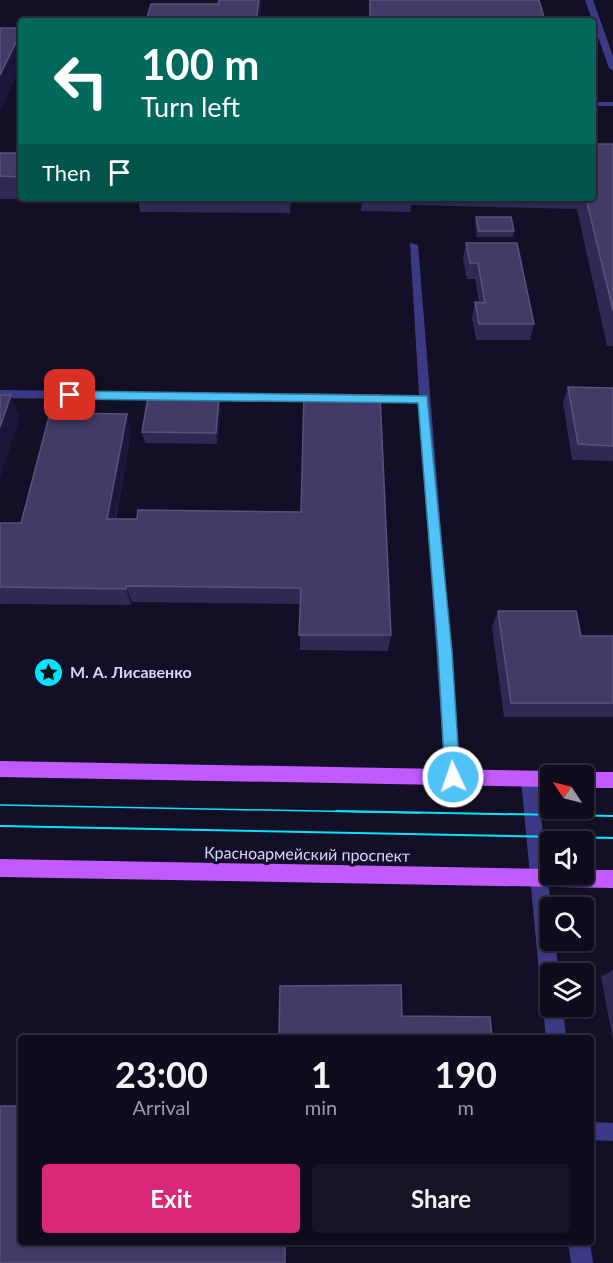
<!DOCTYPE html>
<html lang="en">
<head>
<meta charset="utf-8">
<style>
  :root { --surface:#0e0b1c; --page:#171425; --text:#f1f3f6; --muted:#9b9ba3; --line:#2e2b3b; --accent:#db2777 }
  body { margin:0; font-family:Lato,sans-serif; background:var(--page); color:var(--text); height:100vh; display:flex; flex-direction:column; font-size:22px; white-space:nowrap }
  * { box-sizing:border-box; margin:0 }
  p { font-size:20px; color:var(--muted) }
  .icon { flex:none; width:33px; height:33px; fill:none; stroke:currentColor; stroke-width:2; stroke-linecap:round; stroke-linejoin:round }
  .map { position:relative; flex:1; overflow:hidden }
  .side { position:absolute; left:18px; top:1035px; width:576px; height:210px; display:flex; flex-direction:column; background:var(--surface); border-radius:6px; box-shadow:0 2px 4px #0004,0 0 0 2px var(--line) }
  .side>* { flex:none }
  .banner { position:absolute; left:18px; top:18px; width:578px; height:183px; border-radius:6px; box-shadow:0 2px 4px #0004,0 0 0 2px var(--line); background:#00695c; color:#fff; overflow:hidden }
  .needle { width:39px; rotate:305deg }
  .fabs { position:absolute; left:540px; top:765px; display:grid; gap:12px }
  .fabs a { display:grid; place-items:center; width:54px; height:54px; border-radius:6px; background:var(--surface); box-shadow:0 2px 4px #0004,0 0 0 2px var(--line); font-size:30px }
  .pin { position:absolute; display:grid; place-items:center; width:51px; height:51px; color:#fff; margin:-26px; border-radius:12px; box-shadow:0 3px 9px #0006 }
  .me { position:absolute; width:66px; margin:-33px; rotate:357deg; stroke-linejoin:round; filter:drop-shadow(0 0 4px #0008) }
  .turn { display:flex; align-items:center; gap:21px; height:126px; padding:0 24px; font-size:27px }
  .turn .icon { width:78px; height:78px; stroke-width:2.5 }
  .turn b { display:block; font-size:42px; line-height:51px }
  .then { display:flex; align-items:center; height:57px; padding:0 24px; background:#0003; gap:12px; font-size:22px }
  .eta { display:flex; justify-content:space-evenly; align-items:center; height:102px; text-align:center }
  .eta b { font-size:36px; font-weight:700; line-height:42px }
  .primary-button { display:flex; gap:12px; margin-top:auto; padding:12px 24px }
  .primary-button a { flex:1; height:69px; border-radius:6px; background:var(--accent); color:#fff; font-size:24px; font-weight:700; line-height:69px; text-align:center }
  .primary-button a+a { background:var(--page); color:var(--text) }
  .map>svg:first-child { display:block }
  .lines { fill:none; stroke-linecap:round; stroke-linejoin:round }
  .lane { fill:#3d3a85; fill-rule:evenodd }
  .street { fill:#3d3a85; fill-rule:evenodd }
  .primary { fill:#c25bff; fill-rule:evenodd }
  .tram-far1 { stroke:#00e5ff; stroke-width:1.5 }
  .tram { stroke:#00e5ff; stroke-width:2 }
  .wall { fill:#312854 }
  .shaded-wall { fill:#1d163a }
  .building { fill:#433a66; stroke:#5a527e; stroke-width:1.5 }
  .route { fill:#4fc3f7; stroke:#337fa1; stroke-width:1.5 }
  .labels { text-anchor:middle; stroke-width:6; stroke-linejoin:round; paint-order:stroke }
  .poi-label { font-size:16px; font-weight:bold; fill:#d9d4ff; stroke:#130f26; text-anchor:start }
  .street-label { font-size:16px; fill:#d9d4ff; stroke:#130f26 }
</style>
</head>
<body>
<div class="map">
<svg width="613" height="1263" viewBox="0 0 613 1263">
  <rect width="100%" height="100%" fill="#130f26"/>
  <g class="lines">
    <g class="lane">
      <rect x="592" y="102" width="21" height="4"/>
      <polygon points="410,243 418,245 461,777 458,782 453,784 448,782 445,777 419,403 362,402 356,398 362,394 419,395"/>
      <polygon points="0,390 322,394 328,398 322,402 0,398"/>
      <polygon points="591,1122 613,1123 613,1141 591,1140"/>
    </g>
    <g class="street">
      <polygon points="585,0 593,0 613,56 613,71 609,68"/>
      <polygon points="529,771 535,773 537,779 551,908 550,940 555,940 559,974 550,974 550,993 543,990 540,983 521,779 523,773"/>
      <polygon points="550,997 550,1006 563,1006 566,1038 546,1038 543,1006 546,999"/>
      <polygon points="568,1242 590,1242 593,1263 571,1263"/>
    </g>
    <g class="primary">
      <polygon points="0,761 550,771 557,776 550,776 550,787 0,777"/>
      <polygon points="584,772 613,772 613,788 584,788 584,776 578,776"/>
      <polygon points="0,859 550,869 550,874 584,874 584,870 613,870 613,888 0,877"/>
    </g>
    <polyline class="tram-far1" points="0,805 420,813"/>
    <g class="tram">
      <polyline points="336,811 613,816"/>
      <polyline points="0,826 613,838"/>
    </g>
  </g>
  <g class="wall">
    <polygon points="369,0 539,0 545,21 369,21"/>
    <polygon points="613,144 613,346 607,346 577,209 411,205 410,212 361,211 362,198 592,198"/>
    <polygon points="0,153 21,153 21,198 96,198 95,200 0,199"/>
    <polygon points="138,198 320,198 320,199 291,199 290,213 140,212"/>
    <polygon points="476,217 514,231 513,237 477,237 475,223"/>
    <polygon points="466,243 534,324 530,340 476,340 472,318 475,302 479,303 475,279 467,279 463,259"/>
    <polygon points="568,387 613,388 613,461 572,460 563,402"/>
    <polygon points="221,409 217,444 145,443 142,432"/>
    <polygon points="131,433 116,519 137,519 301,512 391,635 388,651 300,650 300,604 132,602 131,605 0,604 0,523 21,523"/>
    <polygon points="498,611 581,636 613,636 613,717 504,717 492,627"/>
    <polygon points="613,970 613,1040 601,977"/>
  </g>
  <g class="shaded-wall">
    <polygon points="259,0 262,0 260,21 256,21"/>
    <polygon points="21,32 21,66 0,112 0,75"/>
    <polygon points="11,395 20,418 0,478 0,427"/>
    <polygon points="219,398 221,409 217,444 216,433"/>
    <polygon points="127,414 131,433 112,536 107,519"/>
    <polygon points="126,586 132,602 131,605 126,589"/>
    <rect x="285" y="1242" width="1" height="21"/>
  </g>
  <g class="building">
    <polygon points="219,0 259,0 256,21 146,21 151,4 218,4"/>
    <polygon points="370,0 539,0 545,21 370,21"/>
    <polygon points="0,28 21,28 21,32 0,75"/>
    <polygon points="592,144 613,144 613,310 586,198 592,198"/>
    <polygon points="0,153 21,153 21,177 0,176"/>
    <polygon points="476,217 511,217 514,231 479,231"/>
    <polygon points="466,243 517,243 534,324 479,324 475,302 485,303 478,263 470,263"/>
    <polygon points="568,387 613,388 613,446 578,444"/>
    <polygon points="304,394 380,395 391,635 299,635 301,588 126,586 126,589 0,587 0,523 21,523 50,413 127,414 107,519 137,519 138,510 301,512"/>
    <polygon points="0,395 11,395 0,427"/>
    <polygon points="148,397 219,398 216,433 142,432"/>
    <polygon points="498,611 576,611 581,636 613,636 613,703 511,703"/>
    <polygon points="401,985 402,1016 490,1017 492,1038 279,1038 280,986"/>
    <polygon points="0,1106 21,1106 21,1242 285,1242 285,1263 0,1263"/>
  </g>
  <polygon class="route" points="70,391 427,396 452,652 460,777 458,782 453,784 447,782 445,777 438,652 418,403 70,399 65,395"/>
  <defs>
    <symbol id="sight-disc" viewBox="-11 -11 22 22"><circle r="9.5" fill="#00e5ff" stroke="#130f26"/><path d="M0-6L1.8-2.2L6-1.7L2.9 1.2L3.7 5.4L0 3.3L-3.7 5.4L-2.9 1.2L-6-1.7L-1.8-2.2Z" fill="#111"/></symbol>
  </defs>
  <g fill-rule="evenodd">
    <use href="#sight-disc" x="32" y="656" width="33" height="33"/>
  </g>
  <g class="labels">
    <g class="poi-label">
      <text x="70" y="678">М. А. Лисавенко</text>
    </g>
    <g class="street-label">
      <text transform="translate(307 854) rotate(1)" y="6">Красноармейский проспект</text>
    </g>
  </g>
</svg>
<div class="fabs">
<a><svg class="needle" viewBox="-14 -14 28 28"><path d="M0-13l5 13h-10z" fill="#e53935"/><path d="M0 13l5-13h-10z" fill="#9b9ba3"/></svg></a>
<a><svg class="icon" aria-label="sound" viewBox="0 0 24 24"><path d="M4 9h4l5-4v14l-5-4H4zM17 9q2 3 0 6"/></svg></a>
<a><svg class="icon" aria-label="search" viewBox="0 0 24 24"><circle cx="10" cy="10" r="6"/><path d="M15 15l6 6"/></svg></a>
<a><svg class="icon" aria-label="layers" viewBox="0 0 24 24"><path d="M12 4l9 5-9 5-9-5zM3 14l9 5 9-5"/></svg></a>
</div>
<div class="pin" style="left:70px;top:395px;background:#d93025"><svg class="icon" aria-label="arrive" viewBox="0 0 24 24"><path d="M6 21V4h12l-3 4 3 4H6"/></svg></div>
<svg class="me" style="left:453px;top:777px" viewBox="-20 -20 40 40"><circle r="17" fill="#4fc3f7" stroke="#fff" stroke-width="3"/><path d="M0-11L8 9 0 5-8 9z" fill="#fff"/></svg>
<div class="banner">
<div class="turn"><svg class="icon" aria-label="left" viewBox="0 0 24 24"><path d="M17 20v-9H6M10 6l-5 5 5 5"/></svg><div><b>100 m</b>Turn left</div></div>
<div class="then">Then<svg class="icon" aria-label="arrive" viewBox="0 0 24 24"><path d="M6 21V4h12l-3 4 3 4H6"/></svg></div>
</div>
<section class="side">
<div class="eta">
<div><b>23:00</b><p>Arrival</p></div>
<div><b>1</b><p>min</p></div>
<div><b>190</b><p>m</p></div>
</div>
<div class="primary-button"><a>Exit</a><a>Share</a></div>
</section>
</div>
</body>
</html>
